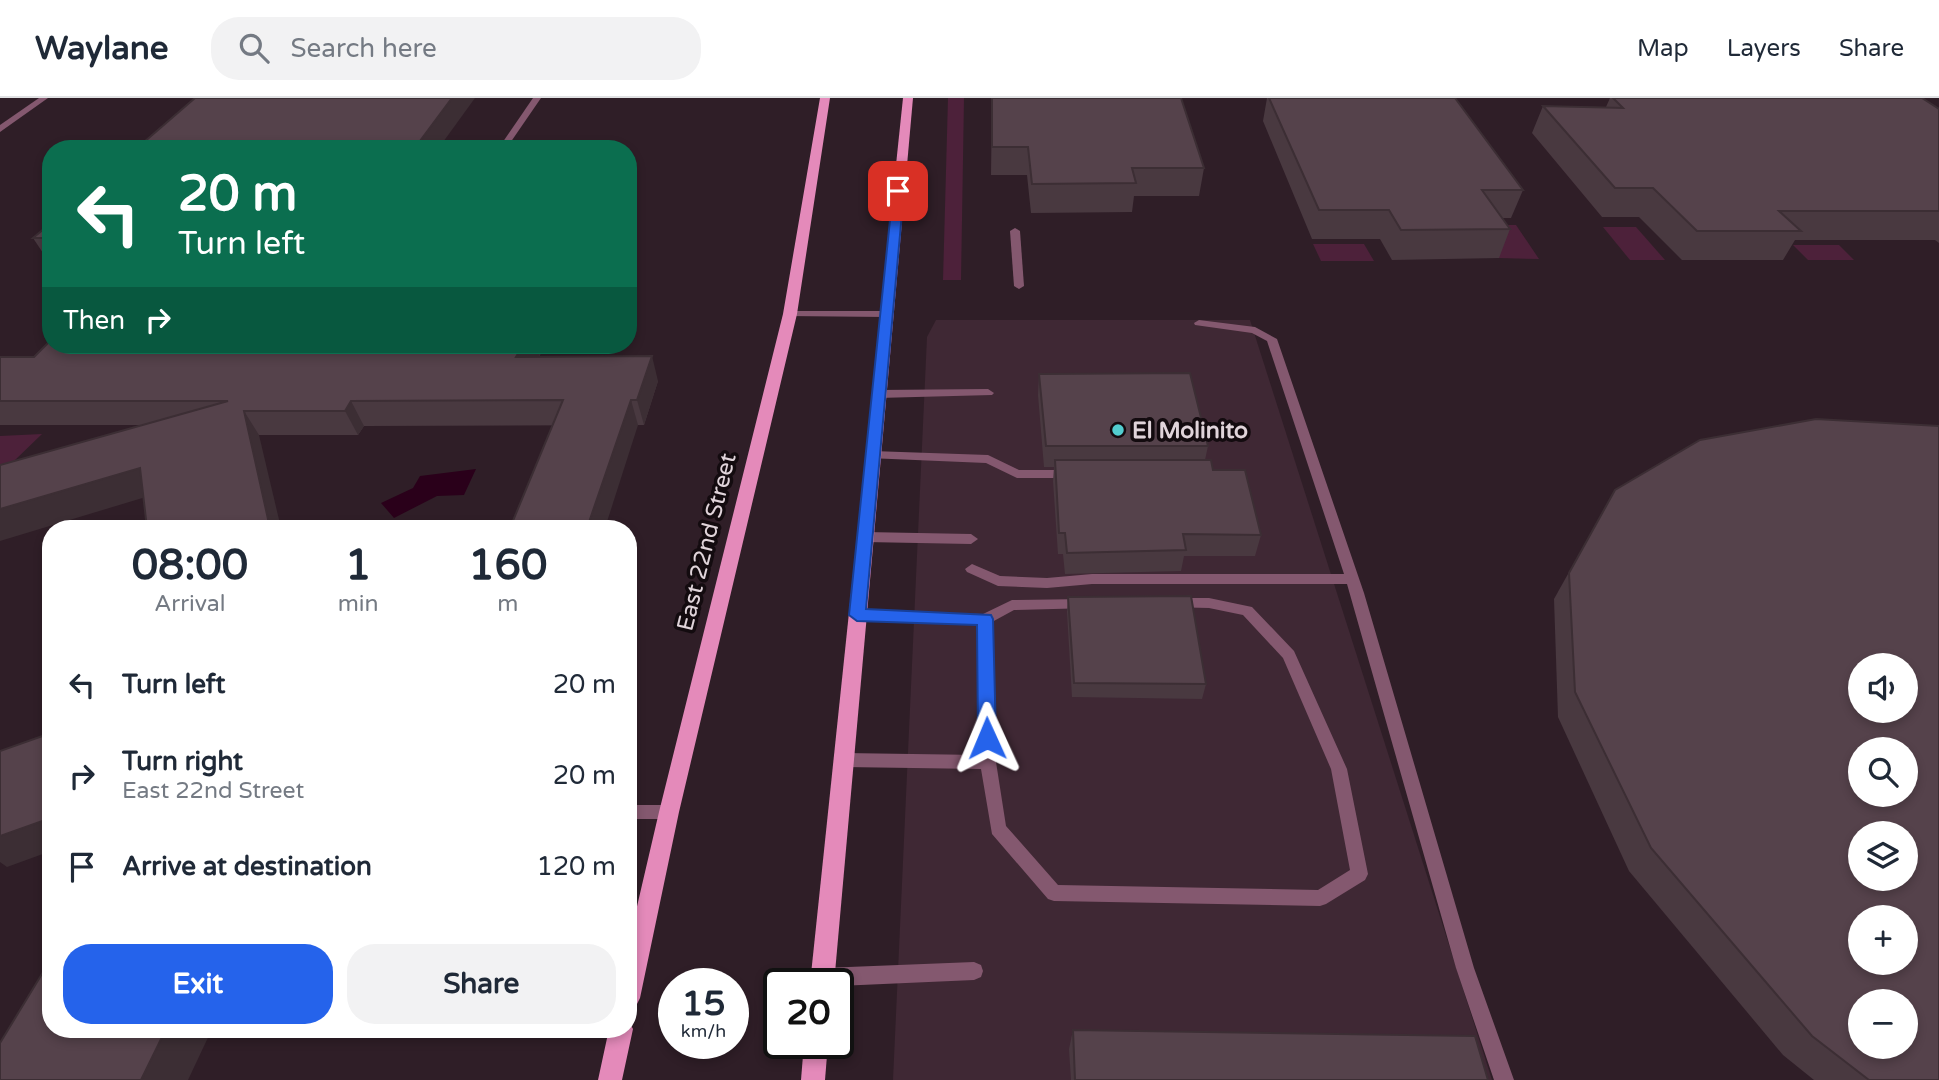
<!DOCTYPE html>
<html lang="en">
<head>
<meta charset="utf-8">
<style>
  :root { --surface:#fff; --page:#f2f2f3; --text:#1f2937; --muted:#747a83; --line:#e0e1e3; --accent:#2563eb }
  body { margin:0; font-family:"Varela Round",sans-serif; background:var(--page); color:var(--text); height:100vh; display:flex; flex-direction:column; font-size:26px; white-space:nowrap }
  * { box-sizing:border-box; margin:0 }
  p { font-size:23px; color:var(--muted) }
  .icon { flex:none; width:38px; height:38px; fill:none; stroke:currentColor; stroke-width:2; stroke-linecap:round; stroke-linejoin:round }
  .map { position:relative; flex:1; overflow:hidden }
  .panel { position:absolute; left:42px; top:422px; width:595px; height:518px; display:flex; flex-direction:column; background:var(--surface); border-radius:28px; box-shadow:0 4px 10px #0003 }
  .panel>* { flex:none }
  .top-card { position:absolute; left:42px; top:42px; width:595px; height:214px; border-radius:28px; box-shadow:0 4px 10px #0003; background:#0b6e4f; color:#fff; overflow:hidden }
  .controls { position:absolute; left:1848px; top:555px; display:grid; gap:14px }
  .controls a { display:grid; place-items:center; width:70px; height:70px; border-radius:50%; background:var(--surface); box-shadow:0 4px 10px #0003; font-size:35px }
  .speed { position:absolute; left:658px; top:870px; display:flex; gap:14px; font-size:35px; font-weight:700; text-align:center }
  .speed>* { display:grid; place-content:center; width:91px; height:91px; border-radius:50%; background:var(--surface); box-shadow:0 4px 10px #0003; line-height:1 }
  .speed small { font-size:18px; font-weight:400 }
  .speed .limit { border:4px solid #111; border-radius:10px; background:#fff; color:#111 }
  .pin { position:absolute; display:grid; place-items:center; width:60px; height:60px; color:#fff; margin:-30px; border-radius:14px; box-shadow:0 4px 10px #0006 }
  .me { position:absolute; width:77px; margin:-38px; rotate:359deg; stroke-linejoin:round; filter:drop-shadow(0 0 5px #0008) }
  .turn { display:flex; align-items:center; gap:24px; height:147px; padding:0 21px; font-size:32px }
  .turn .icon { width:91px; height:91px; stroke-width:2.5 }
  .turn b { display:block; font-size:49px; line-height:60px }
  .then { display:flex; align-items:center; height:66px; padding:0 21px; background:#0003; gap:14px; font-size:26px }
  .eta { display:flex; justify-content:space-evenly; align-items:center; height:119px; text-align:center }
  .eta b { font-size:42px; font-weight:700; line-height:49px }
  .primary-button { display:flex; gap:14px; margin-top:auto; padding:14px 21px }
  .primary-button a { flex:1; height:80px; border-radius:28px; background:var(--accent); color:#fff; font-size:28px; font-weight:700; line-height:80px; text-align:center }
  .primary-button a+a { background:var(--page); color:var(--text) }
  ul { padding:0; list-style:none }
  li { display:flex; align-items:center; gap:21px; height:91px; padding:0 21px }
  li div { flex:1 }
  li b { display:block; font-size:26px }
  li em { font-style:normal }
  header { display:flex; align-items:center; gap:42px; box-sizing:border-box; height:98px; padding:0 35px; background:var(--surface); border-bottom:2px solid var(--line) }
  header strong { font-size:33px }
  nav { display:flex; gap:38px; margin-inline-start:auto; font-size:24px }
  .search { width:490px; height:63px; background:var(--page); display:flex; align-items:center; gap:18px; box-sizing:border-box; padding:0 24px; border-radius:28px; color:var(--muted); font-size:26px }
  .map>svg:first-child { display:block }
  .built { fill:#3f2834 }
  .green { fill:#4d213a }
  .water { fill:#2a001a }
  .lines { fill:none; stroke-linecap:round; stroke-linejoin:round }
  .lane { fill:#84586f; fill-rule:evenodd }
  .street { fill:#84586f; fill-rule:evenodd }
  .primary { fill:#e48aba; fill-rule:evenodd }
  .wall { fill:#493940 }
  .shaded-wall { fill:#3c2e34 }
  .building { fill:#55424b; stroke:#3c2e34; stroke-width:2; fill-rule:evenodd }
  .route { fill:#2563eb; stroke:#184099; stroke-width:2 }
  .poi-dot { fill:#52cdcf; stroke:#130b0f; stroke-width:2.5 }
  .labels { text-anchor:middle; stroke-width:7; stroke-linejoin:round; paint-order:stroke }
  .poi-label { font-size:23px; font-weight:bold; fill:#e0d4da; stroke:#130b0f; text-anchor:start }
  .street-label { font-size:23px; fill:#e0d4da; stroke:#130b0f }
</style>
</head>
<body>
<header>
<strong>Waylane</strong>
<div class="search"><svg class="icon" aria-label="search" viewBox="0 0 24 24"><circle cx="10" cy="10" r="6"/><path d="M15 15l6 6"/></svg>Search here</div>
<nav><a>Map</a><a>Layers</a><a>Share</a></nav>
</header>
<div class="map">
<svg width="1939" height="982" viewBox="0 0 1939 982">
  <rect width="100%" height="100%" fill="#2f1e27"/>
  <polygon class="built" points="936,222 1250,222 1492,982 893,982 927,239"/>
  <g class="green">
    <polygon points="948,0 964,0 961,182 943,182"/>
    <polygon points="1477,127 1516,127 1539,161 1499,160"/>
    <polygon points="1603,129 1636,129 1665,162 1630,162"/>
    <polygon points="1313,146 1364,146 1374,163 1321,163"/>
    <polygon points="1793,147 1839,147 1854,162 1808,162"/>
    <polygon points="42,336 15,362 16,375 0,380 0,338"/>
  </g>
  <polygon class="water" points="476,371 464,397 437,398 394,420 381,405 413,390 420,378"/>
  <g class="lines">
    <g class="lane">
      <polygon points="533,0 541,0 506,51 498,51"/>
      <polygon points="1015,130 1020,133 1024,188 1019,191 1014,188 1010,133"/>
      <polygon points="790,213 886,213 891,216 886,219 786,218 786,214"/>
      <polygon points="1199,222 1255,229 1277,241 1364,495 1474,870 1514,982 1494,982 1456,870 1347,486 1092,486 1047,490 998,488 967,474 965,471 972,466 1000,478 1047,480 1092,476 1344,476 1267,243 1252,235 1195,227 1194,225"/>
      <polygon points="988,291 994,295 992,297 878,300 872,296 878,292"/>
      <polygon points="872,353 988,357 1019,372 1073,372 1079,376 1073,380 1017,380 986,365 868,360 866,357"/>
      <polygon points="865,434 971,436 978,441 971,446 865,444 858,439"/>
      <polygon points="1173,500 1209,500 1252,509 1294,553 1347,671 1368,776 1365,782 1326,806 1320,808 1054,803 1048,801 992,736 981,671 844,669 838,667 836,662 838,657 844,655 980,657 978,526 857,522 852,521 850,517 852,513 983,516 1012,502 1086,501 1093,506 1091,510 1014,512 992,524 996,664 1006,728 1058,787 1318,792 1350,772 1331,671 1283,560 1243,517 1209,510 1168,509 1166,505"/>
      <polygon points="628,707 669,707 675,709 677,714 675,719 669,721 628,721"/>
      <polygon points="974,864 981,867 983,873 981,879 974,882 838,888 838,886 816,886 814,879 816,873 823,870"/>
    </g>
    <polygon class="street" points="39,0 48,0 0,34 0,27"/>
    <g class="primary">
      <polygon points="820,0 830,0 797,216 679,714 640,900 636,908 628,912 628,847 659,714 783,216"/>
      <polygon points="903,0 913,0 834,886 810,886"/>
      <polygon points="628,922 633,931 622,982 598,982 609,931 628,931"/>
      <polygon points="804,945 828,945 825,982 801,982"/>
    </g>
  </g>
  <g class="wall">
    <polygon points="992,0 1204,70 1199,98 1134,98 1132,114 1031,115 1027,77 991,77"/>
    <polygon points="1267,0 1455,0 1523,92 1511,120 1502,120 1510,131 1499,160 1392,162 1380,141 1312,141 1263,23"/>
    <polygon points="1610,0 1922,0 1939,11 1939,145 1935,142 1795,142 1783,162 1682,162 1639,119 1602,119 1532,35 1543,8 1606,9"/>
    <polygon points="51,125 51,164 49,164 33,140"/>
    <polygon points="545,247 539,259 658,283 644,327 364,328 358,337 259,337 141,327 0,327 0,259"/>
    <polygon points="1039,276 1208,348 1205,362 1261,437 1255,458 1184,458 1181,473 1065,476 1063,456 1058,456 1053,383 1054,369 1044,369 1038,297"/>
    <polygon points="1615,392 1939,982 1814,982 1783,957 1629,773 1558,619 1554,501"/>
    <polygon points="1068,499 1206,586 1202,601 1072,599 1067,514"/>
    <polygon points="1073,932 1488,982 1071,982 1069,951"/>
  </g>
  <g class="shaded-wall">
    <polygon points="452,0 475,0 438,51 414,51"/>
    <polygon points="523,247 545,247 525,283 516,259"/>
    <polygon points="652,258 658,283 644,327 637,302"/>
    <polygon points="631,302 638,327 605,430 587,430"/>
    <polygon points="351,303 364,328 358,337 345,313"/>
    <polygon points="244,313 259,337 281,430 270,430"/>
    <polygon points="140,370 159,395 0,443 0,411"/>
    <polygon points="51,720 51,753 7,769 0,764 0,738"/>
    <polygon points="166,931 212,931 188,982 141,982"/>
  </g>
  <g class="building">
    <polygon points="195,0 452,0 414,51 136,51"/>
    <polygon points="992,0 1181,0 1204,70 1132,70 1136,85 1032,86 1028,49 992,49"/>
    <polygon points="1269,0 1455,0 1523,92 1482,92 1510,131 1401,132 1389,112 1319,112"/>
    <polygon points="1613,0 1922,0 1939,11 1939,113 1779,113 1801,133 1697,133 1653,90 1615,90 1543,8 1623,10"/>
    <polygon points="51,125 51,140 33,140"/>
    <polygon points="51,242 51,247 523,247 516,259 652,258 637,302 631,302 587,430 510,430 563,302 351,303 345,313 244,313 270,430 147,430 140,370 0,411 0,367 228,303 0,303 0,259 34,259"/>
    <polygon points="1190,275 1208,348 1046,348 1039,276"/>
    <path d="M1816,321L1939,328V982H1869L1812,938L1651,750L1575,594L1569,475L1615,392L1700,342ZM1860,567H1906V612H1860ZM1860,651H1906V696H1860ZM1860,735H1906V780H1860ZM1860,819H1906V864H1860ZM1860,903H1906V948H1860Z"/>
    <polygon points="1055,362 1211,362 1213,372 1245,372 1261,437 1183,436 1186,452 1067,455 1065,435 1059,435"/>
    <polygon points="1191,498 1206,586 1074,585 1068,499"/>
    <polygon points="51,635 51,720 0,738 0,653"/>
    <polygon points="51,861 51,931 166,931 141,982 0,982 0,945"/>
    <polygon points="1073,932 1475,938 1488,982 1075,982"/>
  </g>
  <polygon class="route" points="898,90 904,93 866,511 991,517 993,521 996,640 994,646 987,648 981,646 978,640 977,527 857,523 849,517 893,93"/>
  <circle class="poi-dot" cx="1118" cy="332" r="7"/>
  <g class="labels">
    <g class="poi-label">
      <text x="1132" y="340">El Molinito</text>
    </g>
    <g class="street-label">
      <text transform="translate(706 444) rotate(-76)" y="8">East 22nd Street</text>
    </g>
  </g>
</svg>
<div class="controls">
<a><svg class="icon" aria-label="sound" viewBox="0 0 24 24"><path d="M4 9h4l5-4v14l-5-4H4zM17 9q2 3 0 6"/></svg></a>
<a><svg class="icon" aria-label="search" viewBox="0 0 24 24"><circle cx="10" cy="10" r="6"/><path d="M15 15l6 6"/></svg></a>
<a><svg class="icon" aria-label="layers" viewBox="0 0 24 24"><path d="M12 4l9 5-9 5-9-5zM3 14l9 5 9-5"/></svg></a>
<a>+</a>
<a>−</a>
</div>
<div class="speed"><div>15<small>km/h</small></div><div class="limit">20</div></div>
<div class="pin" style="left:898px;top:93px;background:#d93025"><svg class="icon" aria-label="arrive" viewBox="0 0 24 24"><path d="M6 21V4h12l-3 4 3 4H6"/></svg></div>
<svg class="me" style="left:987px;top:640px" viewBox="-20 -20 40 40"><path d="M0-17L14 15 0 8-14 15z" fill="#2563eb" stroke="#fff" stroke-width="4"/></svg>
<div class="top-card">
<div class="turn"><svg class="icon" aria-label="left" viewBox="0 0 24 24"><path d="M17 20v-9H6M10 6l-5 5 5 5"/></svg><div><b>20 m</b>Turn left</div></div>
<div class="then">Then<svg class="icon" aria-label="right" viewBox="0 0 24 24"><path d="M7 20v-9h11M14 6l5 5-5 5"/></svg></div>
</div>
<section class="panel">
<div class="eta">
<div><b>08:00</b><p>Arrival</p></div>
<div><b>1</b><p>min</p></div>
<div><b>160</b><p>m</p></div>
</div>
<ul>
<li><svg class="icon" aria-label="left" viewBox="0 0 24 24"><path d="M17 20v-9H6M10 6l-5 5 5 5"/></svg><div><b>Turn left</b></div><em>20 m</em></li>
<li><svg class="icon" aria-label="right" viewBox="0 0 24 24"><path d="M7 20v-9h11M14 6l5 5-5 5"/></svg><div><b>Turn right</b><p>East 22nd Street</p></div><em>20 m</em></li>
<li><svg class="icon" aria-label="arrive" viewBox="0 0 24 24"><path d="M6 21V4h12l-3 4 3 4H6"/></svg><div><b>Arrive at destination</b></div><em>120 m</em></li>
</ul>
<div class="primary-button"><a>Exit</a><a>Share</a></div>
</section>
</div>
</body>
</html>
